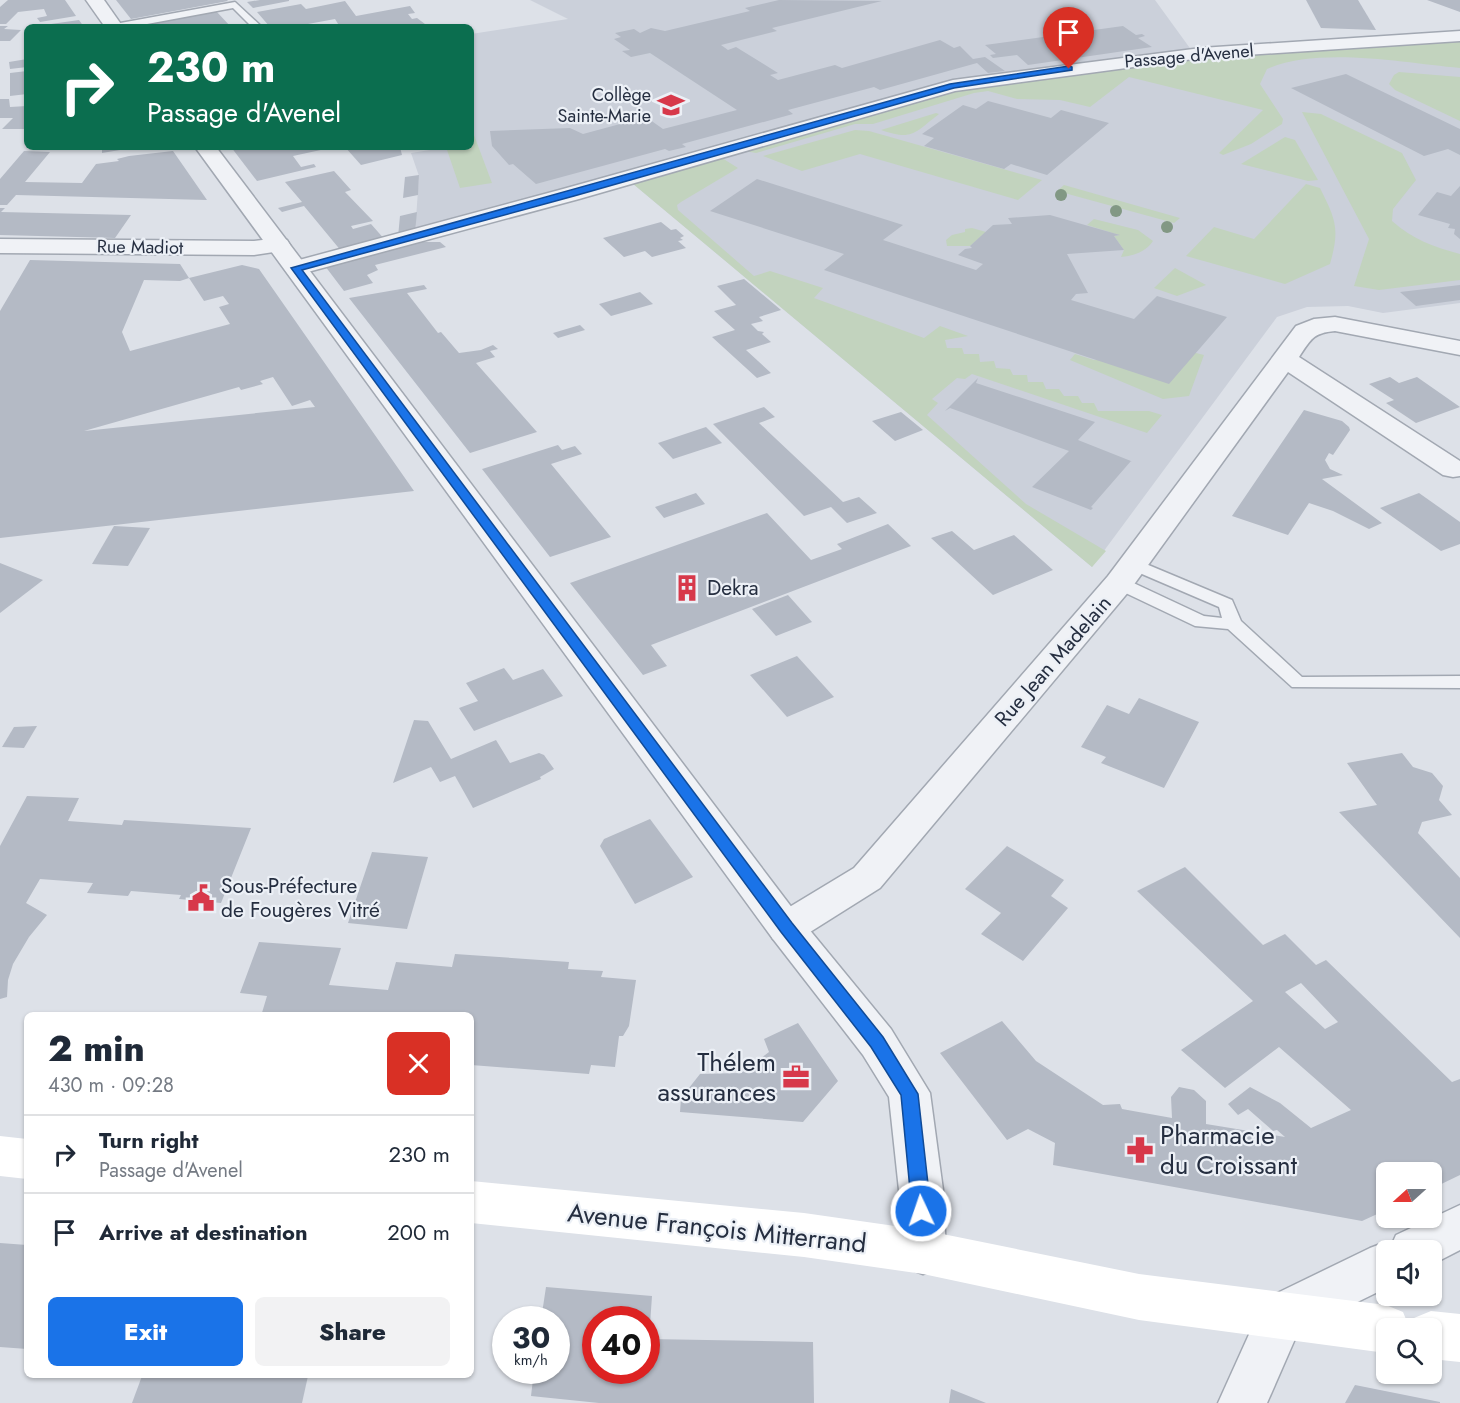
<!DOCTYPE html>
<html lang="en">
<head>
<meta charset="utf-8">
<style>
  :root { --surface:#fff; --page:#f2f2f3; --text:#1f2937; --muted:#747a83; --line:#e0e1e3; --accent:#1a73e8 }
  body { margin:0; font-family:Jost,sans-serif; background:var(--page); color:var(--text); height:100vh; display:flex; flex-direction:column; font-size:22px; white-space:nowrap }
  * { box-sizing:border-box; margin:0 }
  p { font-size:20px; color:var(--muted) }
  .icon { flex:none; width:33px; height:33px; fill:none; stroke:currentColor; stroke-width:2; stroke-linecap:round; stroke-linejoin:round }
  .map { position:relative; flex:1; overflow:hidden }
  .panel { position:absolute; left:24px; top:1012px; width:450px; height:366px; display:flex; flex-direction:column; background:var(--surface); border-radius:9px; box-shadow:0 2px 4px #0004 }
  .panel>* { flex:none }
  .guide { position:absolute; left:24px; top:24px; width:450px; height:126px; border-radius:9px; box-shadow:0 2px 4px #0004; background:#0b6e4f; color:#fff; overflow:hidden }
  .needle { width:39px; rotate:249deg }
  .fabs { position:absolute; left:1376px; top:1162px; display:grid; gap:12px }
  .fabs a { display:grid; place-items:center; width:66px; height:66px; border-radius:9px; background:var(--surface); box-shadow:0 2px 4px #0004; font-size:30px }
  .speed { position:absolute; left:492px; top:1306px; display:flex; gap:12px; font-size:30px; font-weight:700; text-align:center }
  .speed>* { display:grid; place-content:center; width:78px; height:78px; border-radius:50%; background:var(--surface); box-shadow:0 2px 4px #0004; line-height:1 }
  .speed small { font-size:15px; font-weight:400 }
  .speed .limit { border:9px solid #d22; background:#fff; color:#111 }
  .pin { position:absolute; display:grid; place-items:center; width:51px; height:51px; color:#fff; margin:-62px -26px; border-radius:50% 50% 50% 0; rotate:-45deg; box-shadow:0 0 6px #0007 }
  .pin .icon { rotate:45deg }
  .me { position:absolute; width:66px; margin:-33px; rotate:357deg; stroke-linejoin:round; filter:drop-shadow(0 0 4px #0008) }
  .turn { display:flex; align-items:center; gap:21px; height:126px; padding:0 24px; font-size:27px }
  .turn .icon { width:78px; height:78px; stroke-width:2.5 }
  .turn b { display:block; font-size:42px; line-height:51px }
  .round { display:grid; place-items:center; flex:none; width:63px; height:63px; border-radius:9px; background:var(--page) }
  .headline { display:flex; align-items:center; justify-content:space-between; height:102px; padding:0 24px }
  h1 { font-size:36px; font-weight:800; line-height:45px }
  .button { display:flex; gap:12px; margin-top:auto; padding:12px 24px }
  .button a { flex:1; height:69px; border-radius:9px; background:var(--accent); color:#fff; font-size:24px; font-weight:800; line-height:69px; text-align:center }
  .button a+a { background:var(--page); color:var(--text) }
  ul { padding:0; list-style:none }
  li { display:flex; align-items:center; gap:18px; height:78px; padding:0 24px; border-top:2px solid var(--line) }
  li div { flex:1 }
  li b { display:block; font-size:22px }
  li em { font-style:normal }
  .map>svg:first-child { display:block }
  .built { fill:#cbd0da }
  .green { fill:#c2d3be }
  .building { fill:#b4bac5; fill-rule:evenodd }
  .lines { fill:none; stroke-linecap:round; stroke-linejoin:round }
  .service-casing { stroke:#a2a8b2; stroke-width:3 }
  .minor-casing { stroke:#a2a8b2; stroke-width:3 }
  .tertiary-casing { stroke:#a2a8b2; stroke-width:3 }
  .service { fill:#f0f2f6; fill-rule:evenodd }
  .minor { fill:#f0f2f6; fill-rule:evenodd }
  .tertiary { fill:#f0f2f6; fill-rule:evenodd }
  .secondary { fill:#fff; fill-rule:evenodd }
  .tree { fill:#829884 }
  .route { fill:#1a73e8; stroke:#114b97; stroke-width:1.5 }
  .labels { text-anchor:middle; stroke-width:4.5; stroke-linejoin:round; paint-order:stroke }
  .far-street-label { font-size:18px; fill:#252e40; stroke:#ecf0f6 }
  .far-poi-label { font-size:18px; fill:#252e40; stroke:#ecf0f6; text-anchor:end }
  .poi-label { font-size:21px; fill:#252e40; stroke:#ecf0f6; text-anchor:start }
  .street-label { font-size:21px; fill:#252e40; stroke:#ecf0f6 }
  .near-poi-label { font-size:26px; fill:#252e40; stroke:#ecf0f6; text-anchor:end }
  .near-street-label { font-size:26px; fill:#252e40; stroke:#ecf0f6 }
</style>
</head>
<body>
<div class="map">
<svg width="1460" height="1403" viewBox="0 0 1460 1403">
  <rect width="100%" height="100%" fill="#dde1e8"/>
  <g class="built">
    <polygon points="530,0 1155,0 1192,51 993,76 415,233 419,176 411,153 430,150 429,147 471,147 471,34 568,19"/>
    <polygon points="1460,39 1460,303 1383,313 1348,306 1307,307 1277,317 1092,567 632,183 962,87"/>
  </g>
  <g class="green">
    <path d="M1460,39V68C1405,63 1318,46 1267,69L1260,84L1283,119L1282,124L1251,144L1223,155L1219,153L1263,110L1129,77L1090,107L1060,100L1017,99L988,91L974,93L873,124H855L756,153L745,151L962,87L1160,59Z"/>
    <polygon points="1399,72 1460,77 1460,121 1395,90 1389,84 1394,75"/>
    <path d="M1302,112L1321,114L1402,153L1416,180L1393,209L1392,221C1412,239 1434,247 1460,254V280L1379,290L1354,286L1369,239Z"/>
    <path d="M936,113L939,114C914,133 913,141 881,130Z"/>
    <polygon points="471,127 492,183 460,188 446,147 471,147"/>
    <polygon points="855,130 869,131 1042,180 1018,200 860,154 802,171 763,156"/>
    <polygon points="1285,137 1295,140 1318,180 1308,181 1241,164"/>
    <polygon points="722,158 738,168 681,202 677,205 678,210 754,276 770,271 823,288 814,298 924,338 940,326 968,336 945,340 947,348 962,348 964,354 979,354 980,362 994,361 996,368 1010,369 1013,375 1027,375 1028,382 1043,382 1046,389 1059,389 1064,396 1078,396 1082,403 1094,403 1098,411 1149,411 1162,415 1147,433 972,374 965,379 957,378 932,399 938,403 927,415 1026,504 1106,551 1092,567 632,183"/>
    <path d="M1306,184L1320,188C1336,220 1340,229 1330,264L1285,284L1186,256L1214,227L1254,239Z"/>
    <polygon points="1064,185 1180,218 1174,223 1057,191"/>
    <path d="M1094,219L1138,230L1153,241C1146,252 1133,256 1121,257L1124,250L1114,236L1119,235L1087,225Z"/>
    <polygon points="972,228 986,232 970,246 947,246 946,240 952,235 965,232 965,229"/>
    <polygon points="1175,268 1206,285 1177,296 1154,288"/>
    <polygon points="1196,353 1204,355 1189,396 1163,399 1070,360 1075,354 1094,360"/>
  </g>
  <g class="building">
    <polygon points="8,0 65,0 76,16 40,22 37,18 47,16 44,9 18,12 6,24 0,24 0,7"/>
    <polygon points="116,0 227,0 228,1 131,19"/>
    <polygon points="260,0 289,0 289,1 253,8 247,2"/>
    <polygon points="779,0 882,1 772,28 777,31 721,45 728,50 736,47 778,73 770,75 778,80 835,65 842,68 940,40 954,48 960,46 973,59 985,57 1005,71 988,73 977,63 880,90 874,87 788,110 793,114 682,144 686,147 669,151 665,149 536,184 513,164 509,165 492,146 490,131 570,128 583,134 646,117 663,129 737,110 650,53 631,57 622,51 630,50 614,39 621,37 615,33 634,29 640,33 651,28 665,31 750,11 745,8"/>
    <polygon points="1306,0 1358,0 1376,30 1321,28"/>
    <polygon points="1427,0 1460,0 1460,12"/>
    <polygon points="345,1 356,16 410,6 415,13 408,14 412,19 417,18 429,27 382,27 380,25 340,27 335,19 308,24 311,27 270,27 257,12 301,4 306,9"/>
    <polygon points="216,11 231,27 137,27 137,26"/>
    <polygon points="79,20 84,27 53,27 51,24"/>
    <polygon points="0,26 8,26 4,29 21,30 10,41 0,41"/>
    <polygon points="1123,26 1136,35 1142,34 1145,36 1138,38 1152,47 1028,65 1017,55 993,58 990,55 996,54 985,45"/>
    <polygon points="27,59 27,67 10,69 9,62"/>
    <polygon points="27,71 27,94 10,96 10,73"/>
    <polygon points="1346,74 1460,129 1460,155 1448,149 1424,156 1291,88"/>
    <polygon points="0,99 9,99 10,107 27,106 27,129 2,129 13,118 0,118"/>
    <polygon points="988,101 1051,118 1061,110 1109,123 1047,175 1011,164 1004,169 924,146 934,138 922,134 963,105 976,109"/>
    <polygon points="113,147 132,147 132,148 102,153 102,149"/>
    <polygon points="231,147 330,147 330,148 293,156 301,167 314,164 316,167 257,181"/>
    <polygon points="345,147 400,147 402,155 361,165"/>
    <polygon points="24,151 50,152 25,182 82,183 96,164 119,161 117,159 129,156 173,151 207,200 16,195 7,205 0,205 0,179"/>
    <polygon points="334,171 351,190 345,192 373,221 351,226 353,229 371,224 386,241 342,252 304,206 282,212 278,208 302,202 285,182"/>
    <polygon points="419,175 418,195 403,198 405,177"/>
    <polygon points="757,179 903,225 883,240 976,270 983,264 958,255 965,249 972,248 970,246 993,225 1012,224 1008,218 1050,215 1120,235 1114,236 1124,250 1067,254 1088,293 1076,294 1071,300 1134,319 1157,296 1227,317 1169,384 824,270 844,254 710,211"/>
    <polygon points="1460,186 1460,239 1454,234 1455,229 1448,228 1450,224 1418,215 1437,192 1451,196"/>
    <polygon points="0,208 5,208 1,212 131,215 115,238 0,235"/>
    <polygon points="417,212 415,233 398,237 400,216"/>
    <polygon points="661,222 671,230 676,229 684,236 680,238 683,240 678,241 686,248 652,257 645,251 624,257 603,238"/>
    <polygon points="419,242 440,242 446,247 375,265 378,270 367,275 373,283 344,291 325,266"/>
    <path d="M30,260L180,264L189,278L180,281L144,280L122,332L130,351L230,324L219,307L229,304L223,296L204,301L189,278L242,265L259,269L414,491L0,538V311ZM273,377L292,406L310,400L315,407L84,431L239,387L241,390L263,384L260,381Z"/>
    <polygon points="744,279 781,310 759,317 763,321 751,324 758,331 764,332 762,334 771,342 746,350 771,373 757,378 712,337 735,330 714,311 736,305 717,286"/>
    <polygon points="424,285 427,289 407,293 438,333 441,332 459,353 481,350 493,345 498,349 490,351 495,357 476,363 537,432 470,453 349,298"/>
    <polygon points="1460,285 1460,300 1416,306 1400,292"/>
    <polygon points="640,292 653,304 611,316 599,304"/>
    <polygon points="580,325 585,330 558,338 553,333"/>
    <polygon points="1390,377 1399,383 1417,377 1460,407 1416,423 1386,403 1394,400 1369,384"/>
    <polygon points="978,378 976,383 1095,422 1078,440 1136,463 1131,461 1091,507 1093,508 1091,510 1032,487 1069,451 950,408 945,411"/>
    <polygon points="764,407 775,417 759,423 843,502 859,497 877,513 847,523 831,507 804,516 713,424"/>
    <polygon points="1304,410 1342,421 1349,427 1350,430 1333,455 1329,453 1325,460 1330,469 1343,475 1322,479 1382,523 1369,529 1333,511 1309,503 1288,535 1232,516"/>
    <polygon points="901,412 923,430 895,441 872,421"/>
    <polygon points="706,427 722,443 673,459 658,443"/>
    <polygon points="558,445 562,450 575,446 582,454 551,464 611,537 550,557 482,469"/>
    <polygon points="696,493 705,504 664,518 655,507"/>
    <polygon points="1419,493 1460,522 1460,544 1441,551 1380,508"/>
    <polygon points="767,513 811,560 842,549 837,544 888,524 911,546 651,645 667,666 643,675 570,583"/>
    <polygon points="114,526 150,528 128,566 92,564"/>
    <polygon points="952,531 974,550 1014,535 1053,570 993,595 931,538"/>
    <polygon points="0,563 43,580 0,613"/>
    <polygon points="788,595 812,622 776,636 752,609"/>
    <polygon points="797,656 834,697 787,717 750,675"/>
    <polygon points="504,668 513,680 543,669 563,696 474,731 459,708 478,701 466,683"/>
    <polygon points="1139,698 1199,722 1164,788 1101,763 1106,757 1081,747 1107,705 1129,714"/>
    <polygon points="414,720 428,721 451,759 496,740 510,763 539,753 544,755 554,769 540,777 541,779 473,808 455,776 440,782 431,767 393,783"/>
    <polygon points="37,726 24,748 2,747 14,727"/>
    <polygon points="1402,753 1413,767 1432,773 1443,786 1439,800 1452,815 1422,822 1418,833 1460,878 1460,938 1339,812 1377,805 1347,763"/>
    <polygon points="27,796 79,798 68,821 122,825 124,820 251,828 221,903 179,899 181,895 131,891 128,896 87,893 93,883 40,879 26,903 47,915 29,937 13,964 8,980 7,997 0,999 0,846"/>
    <polygon points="650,819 693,877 635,904 600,846 604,839"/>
    <polygon points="1007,846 1064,880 1051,896 1068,908 1023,961 981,934 1001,913 965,889"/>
    <polygon points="372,852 428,857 407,929 348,923"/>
    <path d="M1185,867L1263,945L1285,934L1316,965L1326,960L1452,1082L1460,1079V1175L1431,1189V1173H1386V1210L1362,1221L1053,1165L1055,1143L1028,1129L1007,1140L940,1053L1002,1021L1036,1061L1103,1105L1120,1104L1122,1109L1172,1118L1171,1097L1179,1087L1194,1090L1206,1101V1124L1285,1137L1277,1130L1273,1131L1248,1109L1238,1115L1228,1104L1250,1087L1280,1103L1311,1128L1351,1110L1279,1047L1225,1088L1181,1050L1253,1001L1137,891ZM1301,983L1338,1022L1325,1029L1285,992Z"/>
    <polygon points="259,942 341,948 329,985 388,990 396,962 452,967 455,954 569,962 568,969 603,971 601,977 636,980 629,1026 623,1036 619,1036 615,1067 591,1065 589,1074 471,1065 471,1016 261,1016 267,996 240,993"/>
    <polygon points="798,1023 838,1081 803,1122 680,1112 681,1098 700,1074 741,1073 769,1052 764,1039"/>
    <polygon points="0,1243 27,1245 27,1349 0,1347"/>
    <path d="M546,1287L652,1296L649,1339L813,1342L814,1403H599L531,1396L534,1371H556V1320H541ZM596,1320H646V1371H596Z"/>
    <polygon points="142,1376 308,1376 302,1403 132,1403"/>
    <polygon points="1355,1385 1440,1402 1440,1403 1345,1403"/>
    <polygon points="951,1389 986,1403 949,1403"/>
  </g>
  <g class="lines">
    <defs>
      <g id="service">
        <polygon points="235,2 262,27 252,27 233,8 131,27 110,27 115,24"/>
        <polygon points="1134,559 1232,600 1241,621 1302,677 1460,676 1460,688 1292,687 1228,629 1195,626 1113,587 1111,583 1113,579 1125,579 1204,616 1222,618 1219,607 1128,568 1126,564 1128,560"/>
      </g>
      <g id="minor">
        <polygon points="1460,31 1460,41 1201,58 955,91 579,199 304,273 296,275 288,273 284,268 288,263 563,189 953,80 1201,48"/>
        <polygon points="279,238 287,240 290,245 287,250 254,255 0,253 0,239 254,241"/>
        <path d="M1335,317L1460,341V355L1335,331C1313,333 1311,339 1299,357L1460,461V476L1453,477L1443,475L1288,372L1130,590L880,888L799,939L786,944L773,939L767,928L773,917L854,868L1108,576L1296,326L1314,319Z"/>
        <polygon points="1282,1293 1299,1299 1305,1316 1267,1403 1218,1403 1265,1299"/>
      </g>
      <g id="tertiary">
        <polygon points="86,0 104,0 123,27 105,27"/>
        <polygon points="195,147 216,147 799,917 891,1029 930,1093 943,1190 946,1252 939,1268 923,1274 907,1268 900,1252 899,1190 889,1097 863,1055 773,939"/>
        <polygon points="1460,1205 1460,1250 1431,1265 1431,1251 1386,1251 1386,1288 1282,1339 1265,1333 1259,1316 1265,1299 1370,1248 1386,1242 1392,1244 1396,1235"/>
      </g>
    </defs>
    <use href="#service" class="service-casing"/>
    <use href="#minor" class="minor-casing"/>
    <use href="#tertiary" class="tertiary-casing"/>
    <use href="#service" class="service"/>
    <use href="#minor" class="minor"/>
    <use href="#tertiary" class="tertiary"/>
    <g class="secondary">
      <polygon points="0,1136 27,1139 27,1179 0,1176"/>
      <polygon points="471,1181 804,1213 923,1230 1139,1274 1386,1305 1403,1312 1410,1329 1386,1329 1386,1353 1139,1320 923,1274 804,1257 471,1223"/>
      <polygon points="1431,1311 1460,1314 1460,1362 1431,1359 1431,1329 1410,1329 1414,1318"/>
    </g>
  </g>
  <g class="tree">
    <circle cx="1061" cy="195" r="6"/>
    <circle cx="1116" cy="211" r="6"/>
    <circle cx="1167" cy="227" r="6"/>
  </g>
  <polygon class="route" points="1069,66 1072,67 1072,70 954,88 574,196 302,270 792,923 883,1037 918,1094 931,1211 928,1217 921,1220 915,1217 912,1211 901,1095 871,1047 781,932 291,268 950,84"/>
  <defs>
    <symbol id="school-bare" viewBox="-9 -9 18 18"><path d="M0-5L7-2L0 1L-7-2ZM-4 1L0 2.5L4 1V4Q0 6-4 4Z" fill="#d7384a" stroke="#ecf0f6" stroke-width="2.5" paint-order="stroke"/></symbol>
    <symbol id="building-bare" viewBox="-9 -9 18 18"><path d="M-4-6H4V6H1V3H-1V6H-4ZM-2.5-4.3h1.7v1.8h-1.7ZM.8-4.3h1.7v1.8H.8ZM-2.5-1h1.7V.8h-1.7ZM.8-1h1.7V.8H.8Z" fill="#d7384a" stroke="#ecf0f6" stroke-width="2.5" paint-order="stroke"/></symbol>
    <symbol id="civic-bare" viewBox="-9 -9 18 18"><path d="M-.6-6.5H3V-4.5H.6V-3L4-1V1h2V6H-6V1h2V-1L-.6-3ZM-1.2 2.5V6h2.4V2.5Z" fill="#d7384a" stroke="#ecf0f6" stroke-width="2.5" paint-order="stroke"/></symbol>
    <symbol id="office-bare" viewBox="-9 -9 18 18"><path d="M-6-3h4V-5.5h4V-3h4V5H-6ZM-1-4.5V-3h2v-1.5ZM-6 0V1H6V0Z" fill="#d7384a" stroke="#ecf0f6" stroke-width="2.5" paint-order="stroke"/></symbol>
    <symbol id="pharmacy-bare" viewBox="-9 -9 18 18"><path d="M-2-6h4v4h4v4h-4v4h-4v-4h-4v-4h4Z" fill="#d7384a" stroke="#ecf0f6" stroke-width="2.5" paint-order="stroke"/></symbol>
  </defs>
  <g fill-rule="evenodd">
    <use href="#school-bare" x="652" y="86" width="38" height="38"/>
    <use href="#building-bare" x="668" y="569" width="38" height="38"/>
    <use href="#civic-bare" x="182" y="879" width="38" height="38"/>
    <use href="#office-bare" x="777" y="1058" width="38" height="38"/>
    <use href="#pharmacy-bare" x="1121" y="1131" width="38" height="38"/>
  </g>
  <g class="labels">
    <g class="far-street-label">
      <text transform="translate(1189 56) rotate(-5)" y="6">Passage d'Avenel</text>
      <text transform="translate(140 247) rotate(1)" y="6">Rue Madiot</text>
    </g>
    <g class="far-poi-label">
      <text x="651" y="101">Collège<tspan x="651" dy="21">Sainte-Marie</tspan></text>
    </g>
    <g class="poi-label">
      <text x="707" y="595">Dekra</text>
      <text x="221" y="893">Sous-Préfecture<tspan x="221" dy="24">de Fougères Vitré</tspan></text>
    </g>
    <g class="street-label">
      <text transform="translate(1053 661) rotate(-49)" y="7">Rue Jean Madelain</text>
    </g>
    <g class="near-poi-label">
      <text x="776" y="1071">Thélem<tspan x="776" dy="30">assurances</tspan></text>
      <text x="1160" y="1144" text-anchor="start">Pharmacie<tspan x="1160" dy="30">du Croissant</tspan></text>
    </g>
    <g class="near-street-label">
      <text transform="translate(717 1228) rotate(6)" y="9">Avenue François Mitterrand</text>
    </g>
  </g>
</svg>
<div class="fabs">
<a><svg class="needle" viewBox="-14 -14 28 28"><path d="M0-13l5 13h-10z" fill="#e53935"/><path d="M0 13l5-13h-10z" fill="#747a83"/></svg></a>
<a><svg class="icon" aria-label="sound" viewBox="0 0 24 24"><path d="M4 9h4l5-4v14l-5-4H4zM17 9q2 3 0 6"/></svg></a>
<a><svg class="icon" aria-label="search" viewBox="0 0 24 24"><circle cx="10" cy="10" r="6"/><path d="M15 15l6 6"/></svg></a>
</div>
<div class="speed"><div>30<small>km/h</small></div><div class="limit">40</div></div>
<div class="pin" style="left:1069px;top:69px;background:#d93025"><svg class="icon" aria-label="arrive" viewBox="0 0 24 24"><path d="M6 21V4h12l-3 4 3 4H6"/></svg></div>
<svg class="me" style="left:921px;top:1211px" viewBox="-20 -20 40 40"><circle r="17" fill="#1a73e8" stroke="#fff" stroke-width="3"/><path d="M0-11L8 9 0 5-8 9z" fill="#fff"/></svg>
<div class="guide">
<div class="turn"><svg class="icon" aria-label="right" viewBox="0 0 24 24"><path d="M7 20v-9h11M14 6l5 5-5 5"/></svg><div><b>230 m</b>Passage d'Avenel</div></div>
</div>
<section class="panel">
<div class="headline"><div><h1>2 min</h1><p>430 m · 09:28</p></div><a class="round" style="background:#d93025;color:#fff"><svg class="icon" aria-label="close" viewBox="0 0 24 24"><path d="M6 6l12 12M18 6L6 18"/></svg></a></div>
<ul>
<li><svg class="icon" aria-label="right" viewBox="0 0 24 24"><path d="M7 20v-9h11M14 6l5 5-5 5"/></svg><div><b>Turn right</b><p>Passage d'Avenel</p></div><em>230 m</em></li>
<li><svg class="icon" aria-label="arrive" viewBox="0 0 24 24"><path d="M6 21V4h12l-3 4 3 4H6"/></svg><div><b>Arrive at destination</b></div><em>200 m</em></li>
</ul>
<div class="button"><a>Exit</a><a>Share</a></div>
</section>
</div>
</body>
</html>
